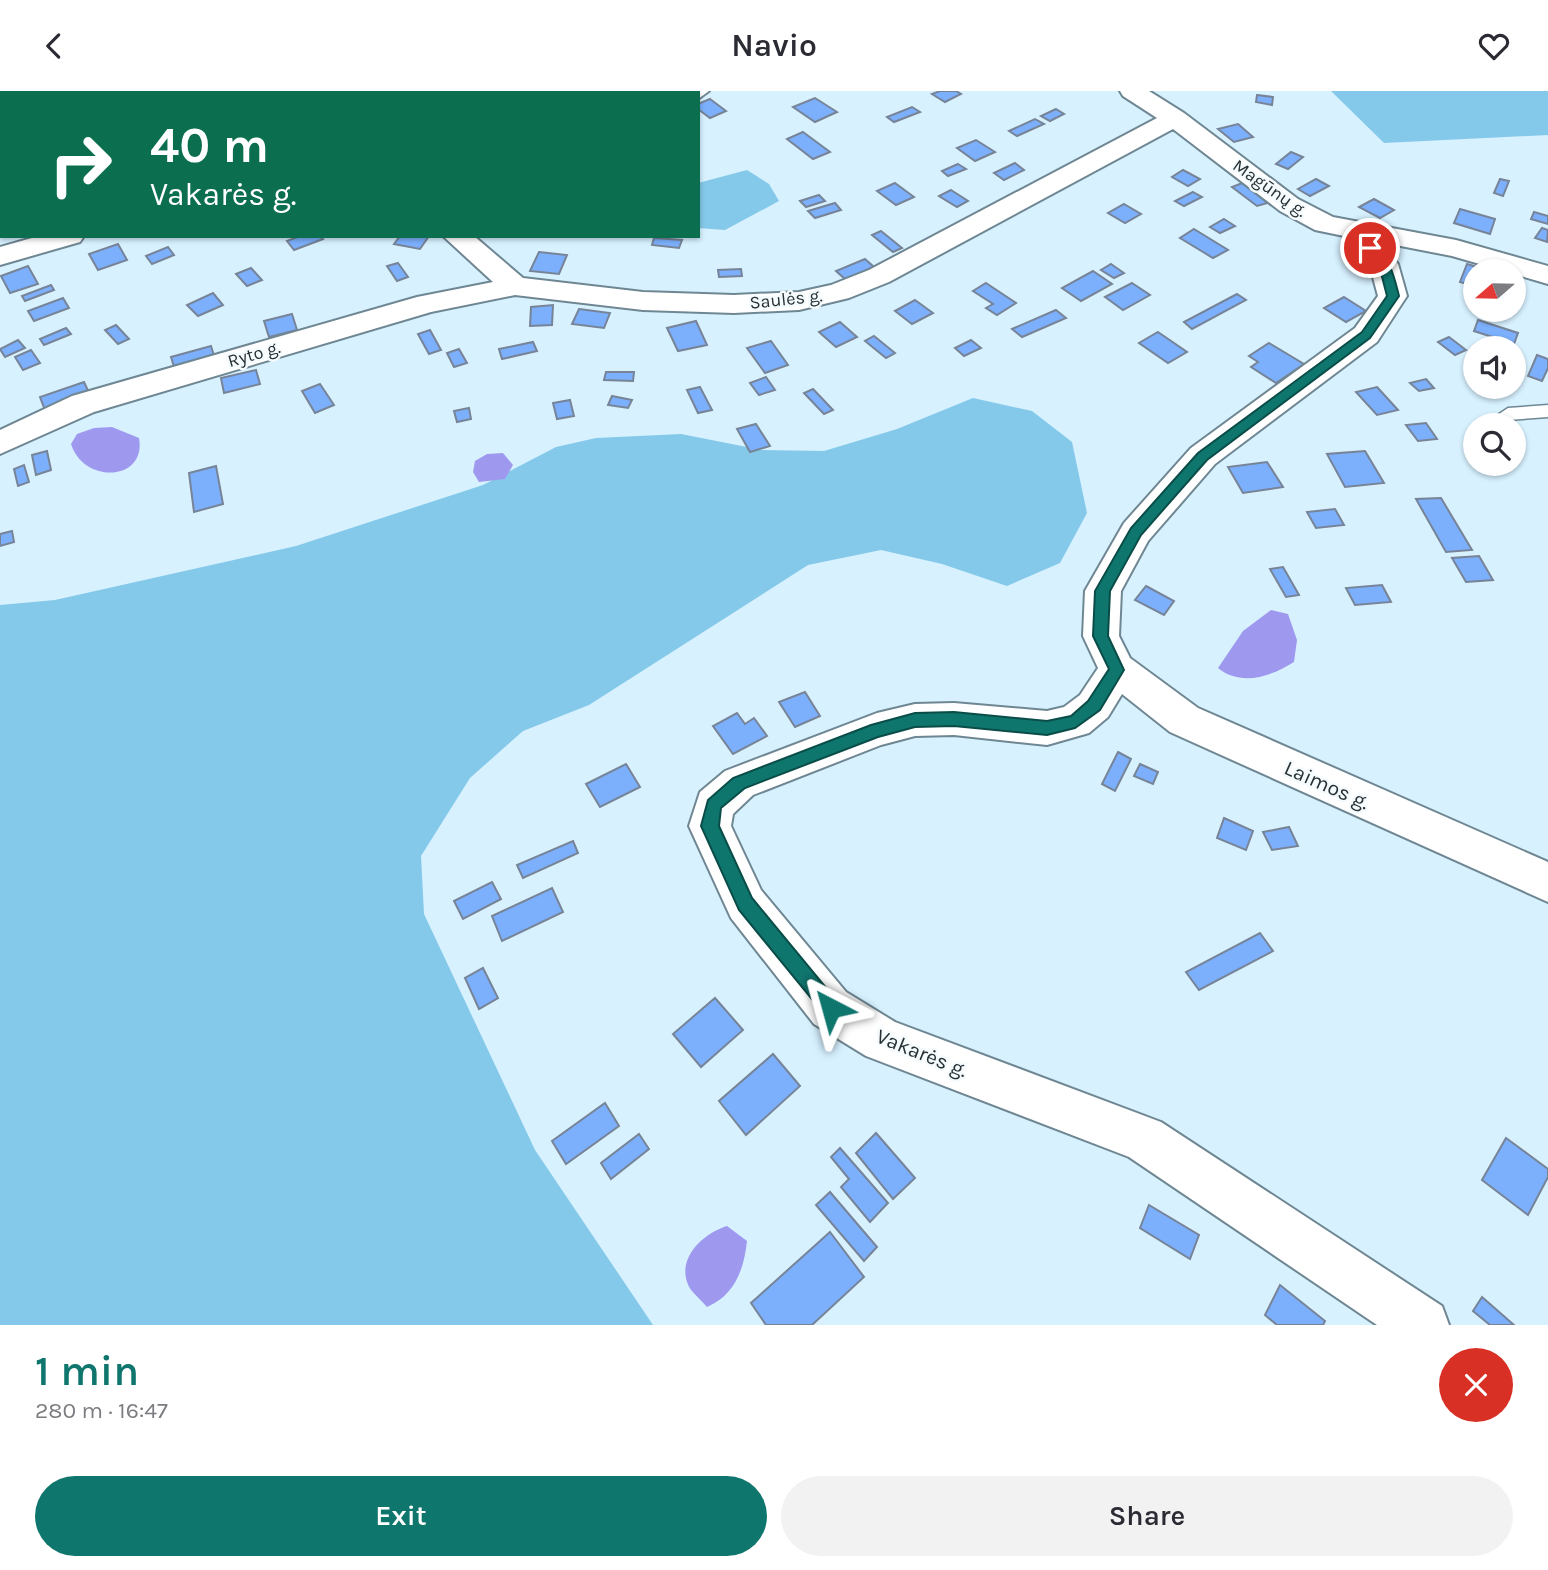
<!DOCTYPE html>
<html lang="en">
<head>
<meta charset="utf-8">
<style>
  :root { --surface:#fff; --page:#f2f2f3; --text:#2b2b33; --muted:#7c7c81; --accent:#0f766e }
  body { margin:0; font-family:Karla,sans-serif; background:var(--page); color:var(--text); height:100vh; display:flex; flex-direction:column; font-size:26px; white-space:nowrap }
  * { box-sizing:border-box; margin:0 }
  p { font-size:23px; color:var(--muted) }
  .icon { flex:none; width:38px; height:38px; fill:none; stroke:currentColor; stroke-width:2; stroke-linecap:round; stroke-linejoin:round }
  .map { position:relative; height:1234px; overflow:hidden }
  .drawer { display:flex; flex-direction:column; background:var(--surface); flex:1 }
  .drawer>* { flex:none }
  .guide { position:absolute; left:0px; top:0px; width:700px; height:147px; box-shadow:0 2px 5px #0004; background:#0b6e4f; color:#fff; overflow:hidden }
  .needle { width:46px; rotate:250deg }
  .fabs { position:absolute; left:1463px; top:168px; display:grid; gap:14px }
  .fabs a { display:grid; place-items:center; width:63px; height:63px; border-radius:50%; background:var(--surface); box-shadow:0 2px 5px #0004; font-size:35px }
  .pin { position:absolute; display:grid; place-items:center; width:60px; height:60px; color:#fff; margin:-30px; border:4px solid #fff; border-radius:50%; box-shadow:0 2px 7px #0007 }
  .me { position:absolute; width:77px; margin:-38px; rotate:321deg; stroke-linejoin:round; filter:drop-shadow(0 0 5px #0008) }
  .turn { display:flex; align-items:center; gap:24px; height:147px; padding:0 35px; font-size:32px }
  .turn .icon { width:91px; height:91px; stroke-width:2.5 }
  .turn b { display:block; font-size:49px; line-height:60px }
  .round { display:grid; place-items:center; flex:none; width:74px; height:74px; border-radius:37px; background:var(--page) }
  .headline { display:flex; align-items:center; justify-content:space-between; height:119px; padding:0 35px }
  h1 { font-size:42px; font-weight:600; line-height:52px; color:var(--accent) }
  .button { display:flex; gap:14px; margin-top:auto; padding:14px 35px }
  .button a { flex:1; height:80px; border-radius:42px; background:var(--accent); color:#fff; font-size:28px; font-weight:600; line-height:80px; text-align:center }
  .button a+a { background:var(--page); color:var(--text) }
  header { display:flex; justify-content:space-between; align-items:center; height:91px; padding:0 35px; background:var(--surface); font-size:32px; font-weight:600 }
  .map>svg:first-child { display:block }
  .green { fill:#85c9ea }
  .water { fill:#9e99ef }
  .building { fill:#7cb0fc; stroke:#778498; stroke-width:2 }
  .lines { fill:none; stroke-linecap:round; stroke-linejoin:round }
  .service-casing { stroke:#6f8793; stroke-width:3 }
  .minor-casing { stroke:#6f8793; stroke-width:4 }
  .service { fill:#fff; fill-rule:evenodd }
  .minor { fill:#fff; fill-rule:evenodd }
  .route { fill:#0f766e; stroke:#0a4d48; stroke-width:2 }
  .labels { text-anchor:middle; stroke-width:5; stroke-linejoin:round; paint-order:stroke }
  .far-street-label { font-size:18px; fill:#263035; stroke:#f5fbfd }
  .street-label { font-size:21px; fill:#263035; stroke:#f5fbfd }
</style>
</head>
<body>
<header><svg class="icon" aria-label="back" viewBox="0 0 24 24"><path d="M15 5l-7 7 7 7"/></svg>Navio<svg class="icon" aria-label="heart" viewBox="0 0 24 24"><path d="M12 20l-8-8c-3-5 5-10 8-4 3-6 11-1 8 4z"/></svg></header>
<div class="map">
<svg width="1548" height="1234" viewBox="0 0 1548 1234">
  <rect width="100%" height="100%" fill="#d7f1ff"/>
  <g class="green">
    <polygon points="1331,0 1548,0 1548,44 1384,52"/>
    <polygon points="747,79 769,93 779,110 725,139 698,137 698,92"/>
    <polygon points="973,307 1032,320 1072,351 1087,422 1060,472 1007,495 942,473 881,459 808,474 589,614 523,640 470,687 421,765 424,823 535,1059 653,1234 0,1234 0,514 55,509 296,455 483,394 556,356 596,347 681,343 762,359 824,360 897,338"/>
  </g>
  <g class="water">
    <path d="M112,336L139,347C147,390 84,394 71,353L77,343L94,337Z"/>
    <polygon points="503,362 513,374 505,388 479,391 473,381 475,370 487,363"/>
    <path d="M1271,519L1288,523L1297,549L1294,571C1272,585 1241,596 1218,577L1243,540Z"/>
    <path d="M727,1135L747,1150C744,1178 735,1204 707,1216C702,1210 696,1205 691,1199C673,1171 701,1143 727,1135Z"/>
  </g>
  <g class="building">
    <polygon points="940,0 956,0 961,3 945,11 932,3"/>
    <polygon points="1257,4 1273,6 1272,14 1256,11"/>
    <polygon points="815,7 837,21 815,31 793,16"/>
    <polygon points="710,8 726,20 710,27 698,18 698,13"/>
    <polygon points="912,16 920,21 894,31 887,26"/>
    <polygon points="1056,18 1064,23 1050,30 1041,25"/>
    <polygon points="1035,28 1044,33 1017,45 1009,40"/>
    <polygon points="1238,33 1253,46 1234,51 1218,38"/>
    <polygon points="803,41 830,61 813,68 787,48"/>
    <polygon points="976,49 995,61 975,70 957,57"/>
    <polygon points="1291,61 1303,66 1288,78 1276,73"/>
    <polygon points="1015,72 1024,79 1004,89 994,82"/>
    <polygon points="958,73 966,78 948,85 942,80"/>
    <polygon points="1183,79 1200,88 1188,95 1172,86"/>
    <polygon points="1316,88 1329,95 1310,105 1298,98"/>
    <polygon points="1500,88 1509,90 1503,105 1494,102"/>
    <polygon points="1245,91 1271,111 1257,115 1232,96"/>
    <polygon points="895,92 914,106 896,114 877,100"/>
    <polygon points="951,99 968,110 957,116 939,105"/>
    <polygon points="1193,101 1202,106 1184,115 1175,110"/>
    <polygon points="819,104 825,110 806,116 800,110"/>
    <polygon points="1374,108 1394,119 1380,127 1359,116"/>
    <polygon points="835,112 841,119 815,127 808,120"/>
    <polygon points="1124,113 1141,123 1125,132 1108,122"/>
    <polygon points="1460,118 1495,128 1490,143 1454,132"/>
    <polygon points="1534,121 1548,125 1548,133 1531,128"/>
    <polygon points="1224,128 1235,135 1220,142 1210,136"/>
    <polygon points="1542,137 1548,139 1547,151 1535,147"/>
    <polygon points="1194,138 1228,159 1213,167 1180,147"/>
    <polygon points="881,140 902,157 893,161 872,144"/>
    <polygon points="300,145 320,145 323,148 294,159 287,150"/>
    <polygon points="400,145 429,145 420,158 394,153"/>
    <polygon points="654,147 682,149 679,157 652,154"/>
    <polygon points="118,153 127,169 98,179 89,163"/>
    <polygon points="168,156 174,164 152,173 146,165"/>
    <polygon points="539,161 567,164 559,183 530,180"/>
    <polygon points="865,168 874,176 845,188 836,180"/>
    <polygon points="398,172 408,186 397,190 387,175"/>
    <polygon points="1111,173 1124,182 1114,187 1101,179"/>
    <polygon points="1467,173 1491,180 1475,180 1475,195 1460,191"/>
    <polygon points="28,175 38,193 10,202 1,185"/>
    <polygon points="251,177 262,189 247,195 236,183"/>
    <polygon points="741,178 742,185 719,186 718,179"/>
    <polygon points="1093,180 1112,193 1081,210 1062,197"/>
    <polygon points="986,192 1016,212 997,224 986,217 993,213 973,200"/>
    <polygon points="1132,192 1150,204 1123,219 1105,206"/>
    <polygon points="51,194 54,199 25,210 22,205"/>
    <polygon points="213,202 223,214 198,225 187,214"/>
    <polygon points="1237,203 1246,209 1192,238 1184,231"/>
    <polygon points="1344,206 1366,220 1346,231 1324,217"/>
    <polygon points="63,207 69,217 34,230 28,220"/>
    <polygon points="915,209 933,222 912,233 895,220"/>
    <polygon points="553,214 552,234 530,235 531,216"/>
    <polygon points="579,218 610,222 604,237 572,233"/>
    <polygon points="1056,219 1066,227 1022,246 1012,238"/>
    <polygon points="292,223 297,239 269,246 264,230"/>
    <polygon points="1478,229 1518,242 1514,253 1474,240"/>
    <polygon points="696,230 707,254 678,260 667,237"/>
    <polygon points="840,231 857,246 836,256 819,241"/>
    <polygon points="116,234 129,248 118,253 105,239"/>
    <polygon points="66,237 71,243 44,254 40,248"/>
    <polygon points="430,239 441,259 429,263 418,243"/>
    <polygon points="1158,241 1187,261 1168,272 1139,252"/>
    <polygon points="874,245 895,262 886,267 865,250"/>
    <polygon points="1449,246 1466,259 1455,264 1438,251"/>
    <polygon points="18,249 25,257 5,266 0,258"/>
    <polygon points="971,249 981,257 964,265 955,257"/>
    <polygon points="771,250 788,274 765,282 747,257"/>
    <polygon points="533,251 537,260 502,268 499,258"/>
    <polygon points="1269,252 1304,273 1276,292 1251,276 1258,271 1249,265"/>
    <polygon points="211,255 215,268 175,279 171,266"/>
    <polygon points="459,258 467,272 454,276 447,262"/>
    <polygon points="31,259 40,272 23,279 15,266"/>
    <polygon points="1537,264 1548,268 1548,277 1542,290 1528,285"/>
    <polygon points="256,279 260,293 224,302 221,287"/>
    <polygon points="606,281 634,281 633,290 604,289"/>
    <polygon points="766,286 775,299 759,304 750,292"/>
    <polygon points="1426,288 1434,297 1419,300 1410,292"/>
    <polygon points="84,291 90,304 45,319 40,306"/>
    <polygon points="320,293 334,314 315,322 302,300"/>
    <polygon points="700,296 712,319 698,322 687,299"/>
    <polygon points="1377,296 1398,319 1377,324 1356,301"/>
    <polygon points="813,298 833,319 824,323 804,302"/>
    <polygon points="612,305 632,309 628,317 608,314"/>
    <polygon points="570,309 574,325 557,328 553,312"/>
    <polygon points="469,317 471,328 457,331 454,320"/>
    <polygon points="1426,332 1437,348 1418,350 1406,334"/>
    <polygon points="756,333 770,355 750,361 737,338"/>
    <polygon points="47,360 51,379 36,384 32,364"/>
    <polygon points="1365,360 1384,392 1345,396 1327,363"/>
    <polygon points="1267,371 1283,396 1243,402 1228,376"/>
    <polygon points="24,374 29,391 18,395 14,378"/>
    <polygon points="216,375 223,413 194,421 189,382"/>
    <polygon points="1441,407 1472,459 1446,461 1416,408"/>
    <polygon points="1335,418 1344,434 1316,437 1307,421"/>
    <polygon points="12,440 14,451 0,455 0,443"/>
    <polygon points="1479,465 1493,489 1466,491 1452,467"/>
    <polygon points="1283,476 1299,504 1286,506 1270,478"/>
    <polygon points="1382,494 1391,511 1355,514 1346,497"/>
    <polygon points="1146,495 1174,510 1164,524 1135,509"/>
    <polygon points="805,601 820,625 795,636 779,611"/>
    <polygon points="737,622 745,633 754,627 767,645 733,663 713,635"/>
    <polygon points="1118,661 1131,668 1115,700 1102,693"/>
    <polygon points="626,673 640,696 600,716 586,693"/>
    <polygon points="1140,673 1158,681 1153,693 1134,685"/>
    <polygon points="1224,727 1253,740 1246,759 1217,747"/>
    <polygon points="1289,736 1298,755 1272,759 1263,741"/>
    <polygon points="573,750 578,762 523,787 517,774"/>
    <polygon points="492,791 501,808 463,828 454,810"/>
    <polygon points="552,797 563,821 502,850 492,825"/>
    <polygon points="1260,842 1273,860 1199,899 1186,881"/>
    <polygon points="483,877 498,907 479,918 465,887"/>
    <polygon points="715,907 743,939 701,976 673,943"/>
    <polygon points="773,963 800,995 746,1044 719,1010"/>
    <polygon points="605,1012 619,1035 566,1073 552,1050"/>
    <polygon points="876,1042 915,1087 893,1108 856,1062"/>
    <polygon points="639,1043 649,1058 611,1088 601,1072"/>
    <polygon points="1506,1047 1548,1078 1548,1086 1528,1124 1482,1089"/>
    <polygon points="840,1057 888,1112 870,1131 841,1096 849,1088 831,1066"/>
    <polygon points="830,1101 877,1156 864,1170 816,1114"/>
    <polygon points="1149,1114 1199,1144 1190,1168 1140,1137"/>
    <polygon points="830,1141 864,1186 812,1234 766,1234 751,1212"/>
    <polygon points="1280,1194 1325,1230 1323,1234 1277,1234 1265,1224"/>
    <polygon points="1482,1206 1514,1234 1490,1234 1473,1220"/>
  </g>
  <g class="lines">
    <defs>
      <polygon id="service" points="1548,314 1548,326 1508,329 1499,323 1508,317"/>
      <g id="minor">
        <polygon points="634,0 660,0 661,2 635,2"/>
        <polygon points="682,0 709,0 698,8 698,2 681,2"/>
        <polygon points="1120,0 1149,0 1184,22 1298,108 1333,126 1456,149 1548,175 1548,193 1514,183 1514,180 1504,180 1452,165 1380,151 1398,173 1407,205 1403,211 1377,251 1215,373 1148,450 1121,500 1119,545 1130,567 1198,617 1548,771 1548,811 1170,641 1122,603 1108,626 1089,642 1047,654 954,644 915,645 881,654 753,704 733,723 731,735 761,799 846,901 895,931 1161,1031 1442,1215 1449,1234 1377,1234 1129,1066 866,965 814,933 731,827 689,735 700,701 725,680 877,622 915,613 954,612 1047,620 1064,616 1080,604 1098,577 1083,545 1085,500 1124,432 1191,357 1355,237 1378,205 1370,175 1344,145 1315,139 1280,120 1173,38 889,191 849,207 799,219 734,222 643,219 515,204 431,221 94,321 0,363 0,339 72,305 417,206 493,191 443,145 474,145 523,187 643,201 734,204 799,201 831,194 869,179 1157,27 1123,5"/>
        <polygon points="2,89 2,106 0,106 0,90"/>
        <polygon points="39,145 84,145 80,151 0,174 0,156"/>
      </g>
    </defs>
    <use href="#service" class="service-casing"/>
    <use href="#minor" class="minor-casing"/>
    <use href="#service" class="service"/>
    <use href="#minor" class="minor"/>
  </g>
  <path class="route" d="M1370,154C1390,163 1394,186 1399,205L1370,247L1207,369L1141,444L1110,500L1108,545L1124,579L1100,619L1075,637L1047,644L954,635L915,636L878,646L745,697L721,717L719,735L752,807L837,910L840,917L837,923L831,926L824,923L739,819L701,735L708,709L733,687L871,634L915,622L954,621L1047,630L1071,625L1088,610L1109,578L1093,545L1095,500L1131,437L1198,362L1362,241L1387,205L1379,174L1364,157Z"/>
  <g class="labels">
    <g class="far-street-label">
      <text transform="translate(1270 97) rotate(35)" y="6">Magūnų g.</text>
      <text transform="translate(786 208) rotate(-6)" y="6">Saulės g.</text>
      <text transform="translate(254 263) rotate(-16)" y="6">Ryto g.</text>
    </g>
    <g class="street-label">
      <text transform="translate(1327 694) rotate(24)" y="7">Laimos g.</text>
      <text transform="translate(922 962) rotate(22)" y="7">Vakarės g.</text>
    </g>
  </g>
</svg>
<div class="fabs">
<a><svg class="needle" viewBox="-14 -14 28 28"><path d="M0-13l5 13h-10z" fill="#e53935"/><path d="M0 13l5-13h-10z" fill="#7c7c81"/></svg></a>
<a><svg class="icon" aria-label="sound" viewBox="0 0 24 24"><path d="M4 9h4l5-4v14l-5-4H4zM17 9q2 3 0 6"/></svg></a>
<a><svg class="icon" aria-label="search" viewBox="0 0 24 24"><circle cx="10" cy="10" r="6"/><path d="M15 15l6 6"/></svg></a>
</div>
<div class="pin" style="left:1370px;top:157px;background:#d93025"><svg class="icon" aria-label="arrive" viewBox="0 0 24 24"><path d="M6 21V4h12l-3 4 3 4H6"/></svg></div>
<svg class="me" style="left:831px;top:917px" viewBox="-20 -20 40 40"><path d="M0-17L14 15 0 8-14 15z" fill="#0f766e" stroke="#fff" stroke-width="4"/></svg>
<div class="guide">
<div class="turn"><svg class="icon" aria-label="right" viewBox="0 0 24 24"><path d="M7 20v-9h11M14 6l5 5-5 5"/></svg><div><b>40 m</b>Vakarės g.</div></div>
</div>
</div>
<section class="drawer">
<div class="headline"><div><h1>1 min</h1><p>280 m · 16:47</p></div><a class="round" style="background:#d93025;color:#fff"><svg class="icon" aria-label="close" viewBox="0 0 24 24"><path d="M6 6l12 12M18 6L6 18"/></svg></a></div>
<div class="button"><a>Exit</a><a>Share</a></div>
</section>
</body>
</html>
